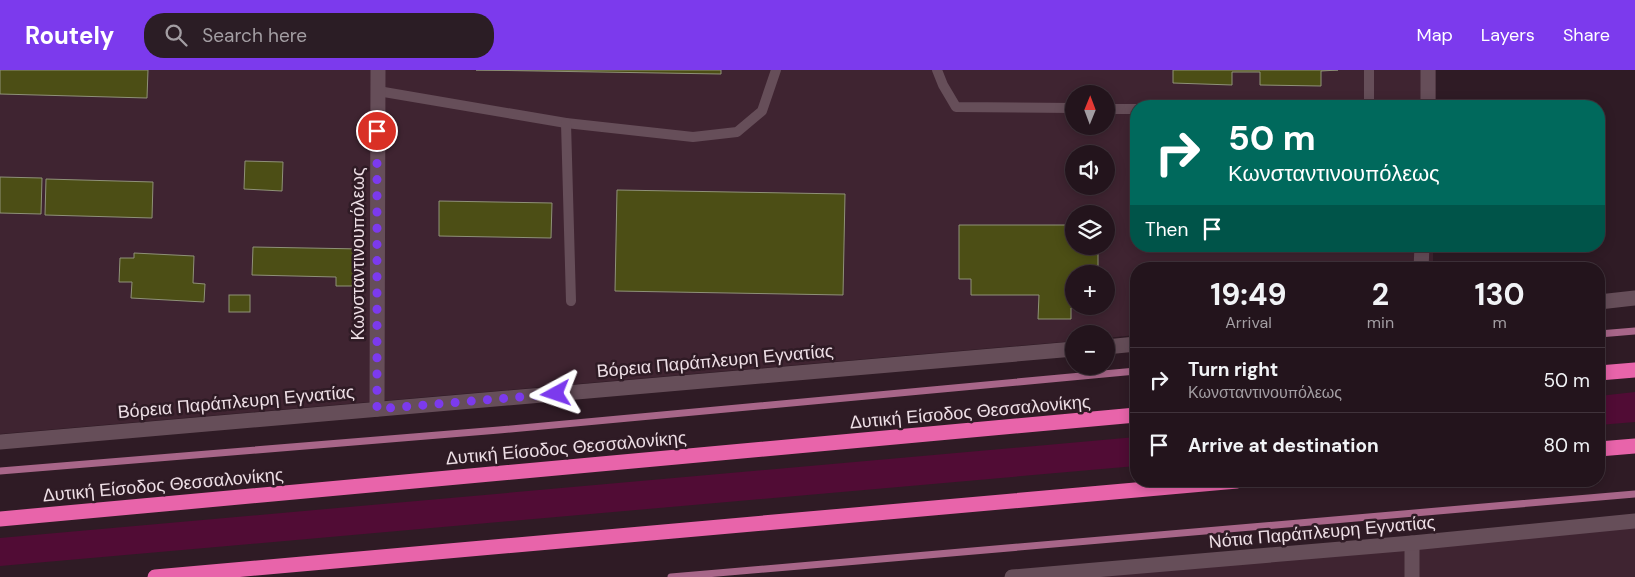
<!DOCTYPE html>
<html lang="en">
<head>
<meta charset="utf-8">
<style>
  :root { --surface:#23141c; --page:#2b1d25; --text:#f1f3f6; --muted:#a39ea3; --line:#40333b; --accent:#7c3aed }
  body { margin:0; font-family:"DM Sans",sans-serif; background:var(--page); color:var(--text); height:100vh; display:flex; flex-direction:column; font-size:19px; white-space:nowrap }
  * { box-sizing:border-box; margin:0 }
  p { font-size:16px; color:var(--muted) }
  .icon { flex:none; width:28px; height:28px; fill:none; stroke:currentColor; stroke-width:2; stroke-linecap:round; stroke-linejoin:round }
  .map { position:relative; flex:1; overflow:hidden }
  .drawer { position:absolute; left:1130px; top:192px; width:475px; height:225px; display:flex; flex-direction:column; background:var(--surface); border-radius:20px; box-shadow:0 2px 12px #0003,0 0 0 1px var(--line) }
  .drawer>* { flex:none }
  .top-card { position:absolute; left:1130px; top:30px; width:475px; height:152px; border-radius:20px; box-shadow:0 2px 12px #0003,0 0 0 1px var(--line); background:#00695c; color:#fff; overflow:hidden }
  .needle { width:32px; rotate:1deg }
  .controls { position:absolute; left:1065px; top:15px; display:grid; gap:10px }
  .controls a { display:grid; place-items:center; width:50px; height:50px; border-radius:50%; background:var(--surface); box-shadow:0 2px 12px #0003,0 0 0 1px var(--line); font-size:25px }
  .pin { position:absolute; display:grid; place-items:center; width:42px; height:42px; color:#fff; margin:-21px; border:2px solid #fff; border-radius:50%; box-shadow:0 1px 5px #0007 }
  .me { position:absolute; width:55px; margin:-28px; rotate:265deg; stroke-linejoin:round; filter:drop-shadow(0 0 4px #0008) }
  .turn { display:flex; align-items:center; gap:18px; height:105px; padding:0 15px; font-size:22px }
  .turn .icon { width:65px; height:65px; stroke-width:2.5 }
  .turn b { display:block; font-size:35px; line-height:42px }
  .then { display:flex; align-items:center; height:48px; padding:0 15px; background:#0003; gap:10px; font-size:19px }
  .eta { display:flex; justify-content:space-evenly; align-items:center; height:85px; text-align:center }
  .eta b { font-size:30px; font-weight:700; line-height:35px }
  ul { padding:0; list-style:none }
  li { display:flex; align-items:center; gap:15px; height:65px; padding:0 15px; border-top:1px solid var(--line) }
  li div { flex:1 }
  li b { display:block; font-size:19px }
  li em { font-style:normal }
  header { display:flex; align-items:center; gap:30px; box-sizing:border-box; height:70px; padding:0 25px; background:var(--accent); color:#fff }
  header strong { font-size:24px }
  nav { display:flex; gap:28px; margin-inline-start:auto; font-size:18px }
  .search { width:350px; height:45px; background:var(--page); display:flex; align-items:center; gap:12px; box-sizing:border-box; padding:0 18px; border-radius:20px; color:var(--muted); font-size:19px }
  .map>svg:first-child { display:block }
  .built { fill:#3f2431; fill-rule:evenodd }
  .green { fill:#510c35 }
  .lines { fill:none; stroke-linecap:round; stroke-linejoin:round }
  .stream { stroke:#a86689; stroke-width:7 }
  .building { fill:#4c4e15; stroke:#8f9178 }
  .lane { stroke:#664e59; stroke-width:10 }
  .street { stroke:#664e59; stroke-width:15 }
  .highway { stroke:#e864aa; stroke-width:15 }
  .route { stroke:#7c3aed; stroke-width:9; stroke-dasharray:0 16.2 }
  .labels { text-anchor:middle; stroke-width:5; stroke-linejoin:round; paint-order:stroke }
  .street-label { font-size:18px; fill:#eddee5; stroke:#2f1b25 }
</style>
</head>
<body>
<header>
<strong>Routely</strong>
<div class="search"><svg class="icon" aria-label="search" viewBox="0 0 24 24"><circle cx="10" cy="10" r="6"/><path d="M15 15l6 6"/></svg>Search here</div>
<nav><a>Map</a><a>Layers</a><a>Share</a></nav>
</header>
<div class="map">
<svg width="1635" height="507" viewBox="0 0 1635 507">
  <rect width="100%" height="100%" fill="#2f1b25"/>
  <g class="built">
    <path d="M0,0H1436V36H1136V176H1433V199H1136V265L1106,268V264H1074V271L0,364ZM1074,24H1106V56H1074ZM1074,84H1106V116H1074ZM1074,144H1106V176H1074ZM1074,204H1106V236H1074Z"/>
    <polygon points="1635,451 1635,507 1012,507"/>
  </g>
  <g class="green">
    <polygon points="1635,322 1635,352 1599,355 1599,326"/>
    <polygon points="1136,367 1136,396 0,496 0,468"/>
  </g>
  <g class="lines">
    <g class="stream">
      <polyline points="1599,264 1635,261"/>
      <polyline points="0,401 499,360 1136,301"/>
      <polyline points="671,507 1635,424"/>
    </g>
  </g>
  <g class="building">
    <polygon points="0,0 148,0 147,28 0,24"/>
    <polygon points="476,0 721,0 721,4"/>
    <polygon points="1173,0 1338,0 1321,1 1321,16 1260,15 1260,2 1232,2 1232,15 1173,13"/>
    <polygon points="245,91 283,92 282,121 244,119"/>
    <polygon points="0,107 42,108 41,144 0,143"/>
    <polygon points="46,109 153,112 152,148 45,145"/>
    <polygon points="617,120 845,124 843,225 615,221"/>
    <polygon points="439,131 552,133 551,168 439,166"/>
    <polygon points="959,155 1074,155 1074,176 1098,176 1098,204 1074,204 1074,236 1081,236 1081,238 1071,238 1071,249 1038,249 1039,225 971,225 971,209 959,209"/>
    <polygon points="253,177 362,179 362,216 336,216 336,207 252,205"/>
    <polygon points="134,183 194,186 193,213 205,214 204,232 131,228 132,212 119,212 120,188 134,188"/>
    <polygon points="1350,193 1350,199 1301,199 1301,194"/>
    <rect x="229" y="225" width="21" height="17"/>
  </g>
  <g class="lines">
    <g class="lane">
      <polyline points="937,0 943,15 956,37 1074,38"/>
      <polyline points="378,21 566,53 693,67 737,62 762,41 776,0"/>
      <polyline points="1369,36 1369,0"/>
      <polyline points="1106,39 1136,39"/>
      <polyline points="566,53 571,231"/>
    </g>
    <g class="street">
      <polyline points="1428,36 1428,0"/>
      <polyline points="1421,199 1422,176"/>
      <polyline points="1599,232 1635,228"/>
      <polyline points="1106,277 1136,274"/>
      <polyline points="377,339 378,0"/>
      <polyline points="0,372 1074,279"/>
      <polyline points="1412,473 1412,507"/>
      <polyline points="1012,507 1412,473 1635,451"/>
    </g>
    <g class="highway">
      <polyline points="1599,303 1635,300"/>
      <polyline points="1599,379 1635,376"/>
      <polyline points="0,449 1136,345"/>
      <polyline points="155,507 1237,411"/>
    </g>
  </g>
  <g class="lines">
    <polyline class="route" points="377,61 377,339 556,324"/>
  </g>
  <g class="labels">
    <g class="street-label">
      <text transform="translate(358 184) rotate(-90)" y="6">Κωνσταντινουπόλεως</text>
      <text transform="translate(715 291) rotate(-5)" y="6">Βόρεια Παράπλευρη Εγνατίας</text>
      <text transform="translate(236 332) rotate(-5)" y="6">Βόρεια Παράπλευρη Εγνατίας</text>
      <text transform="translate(970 342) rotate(-5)" y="6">Δυτική Είσοδος Θεσσαλονίκης</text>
      <text transform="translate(566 378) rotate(-5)" y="6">Δυτική Είσοδος Θεσσαλονίκης</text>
      <text transform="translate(163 415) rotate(-5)" y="6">Δυτική Είσοδος Θεσσαλονίκης</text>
      <text transform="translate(1322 462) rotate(-5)" y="6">Νότια Παράπλευρη Εγνατίας</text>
    </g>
  </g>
</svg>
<div class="controls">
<a><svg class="needle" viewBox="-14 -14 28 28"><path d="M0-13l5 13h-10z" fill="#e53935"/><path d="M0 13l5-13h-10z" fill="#a39ea3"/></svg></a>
<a><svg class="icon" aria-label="sound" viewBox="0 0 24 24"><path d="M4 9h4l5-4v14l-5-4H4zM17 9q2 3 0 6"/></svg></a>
<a><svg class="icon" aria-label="layers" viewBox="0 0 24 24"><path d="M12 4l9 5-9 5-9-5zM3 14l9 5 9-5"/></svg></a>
<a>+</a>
<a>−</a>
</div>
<div class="pin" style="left:377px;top:61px;background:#d93025"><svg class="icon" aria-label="arrive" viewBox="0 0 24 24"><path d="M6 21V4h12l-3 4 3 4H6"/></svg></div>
<svg class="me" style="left:556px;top:324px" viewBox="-20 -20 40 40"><path d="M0-17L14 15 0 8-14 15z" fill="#7c3aed" stroke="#fff" stroke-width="4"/></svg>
<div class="top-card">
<div class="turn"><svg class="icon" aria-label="right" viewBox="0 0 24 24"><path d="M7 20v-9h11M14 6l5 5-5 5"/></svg><div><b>50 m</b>Κωνσταντινουπόλεως</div></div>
<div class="then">Then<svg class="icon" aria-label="arrive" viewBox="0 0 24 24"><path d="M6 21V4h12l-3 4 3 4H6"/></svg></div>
</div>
<section class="drawer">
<div class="eta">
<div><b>19:49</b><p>Arrival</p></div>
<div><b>2</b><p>min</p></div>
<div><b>130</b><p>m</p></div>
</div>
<ul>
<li><svg class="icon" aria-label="right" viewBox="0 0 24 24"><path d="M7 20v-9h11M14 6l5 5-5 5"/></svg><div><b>Turn right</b><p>Κωνσταντινουπόλεως</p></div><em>50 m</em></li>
<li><svg class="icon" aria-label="arrive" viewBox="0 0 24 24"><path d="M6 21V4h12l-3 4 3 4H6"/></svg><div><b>Arrive at destination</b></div><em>80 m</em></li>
</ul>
</section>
</div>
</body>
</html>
